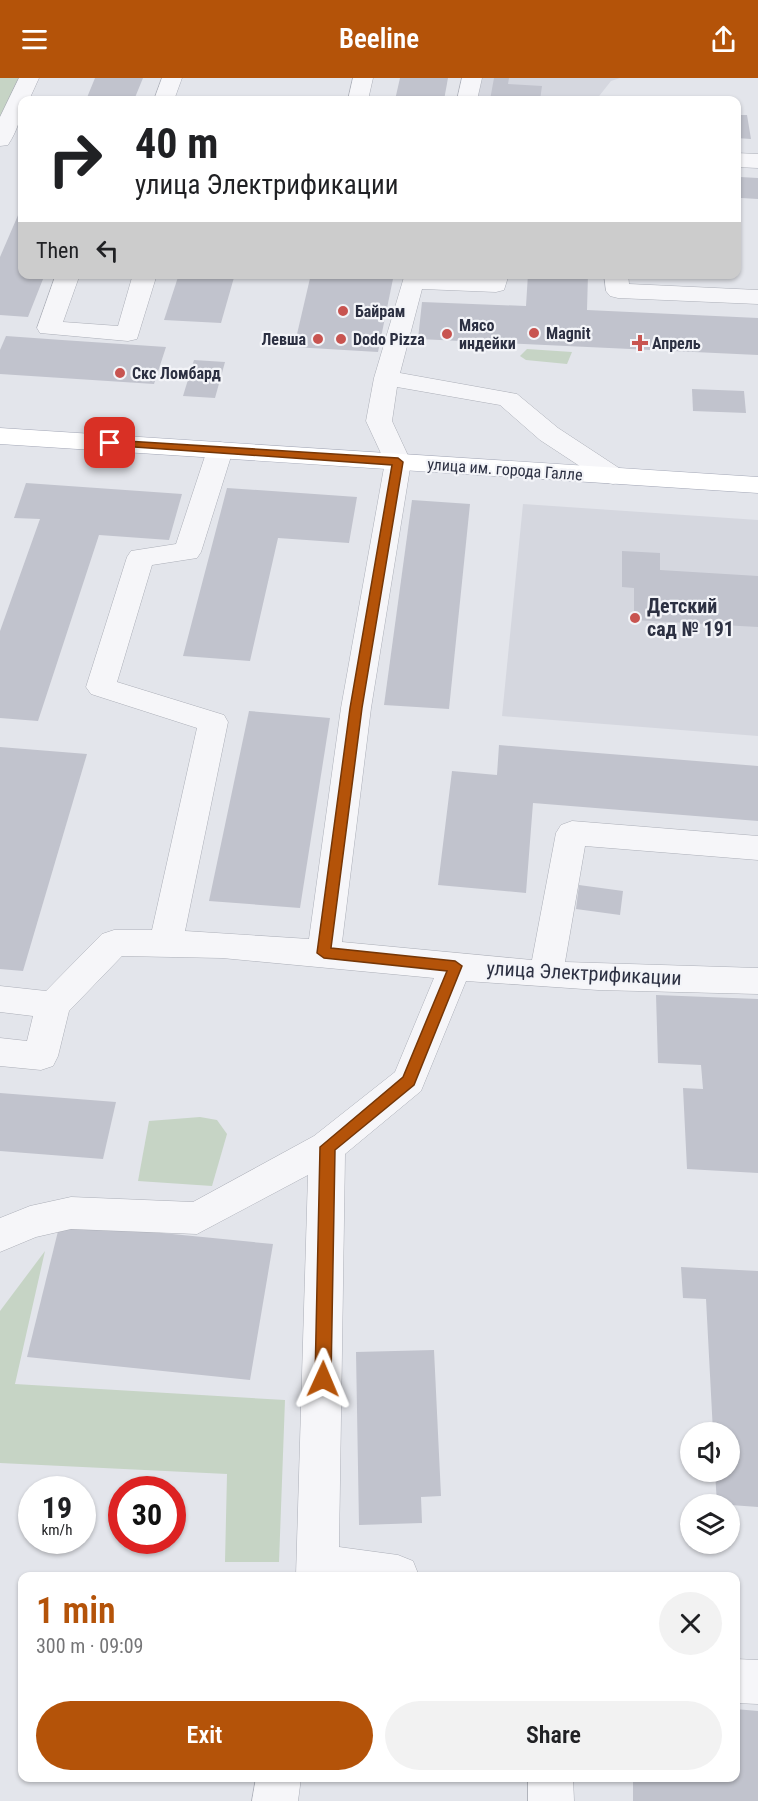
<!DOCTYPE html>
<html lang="en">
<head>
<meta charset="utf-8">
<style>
  :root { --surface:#fff; --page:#f2f2f2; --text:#202124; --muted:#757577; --accent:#b45309 }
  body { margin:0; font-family:"Roboto Condensed",sans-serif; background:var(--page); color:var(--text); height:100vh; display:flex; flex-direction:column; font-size:22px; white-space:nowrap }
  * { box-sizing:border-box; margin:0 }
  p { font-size:20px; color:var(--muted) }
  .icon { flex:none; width:33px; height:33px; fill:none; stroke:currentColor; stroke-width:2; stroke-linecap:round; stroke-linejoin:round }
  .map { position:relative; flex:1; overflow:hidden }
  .panel { position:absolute; left:18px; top:1494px; width:722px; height:210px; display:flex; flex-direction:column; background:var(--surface); border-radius:12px; box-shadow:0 2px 4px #0004 }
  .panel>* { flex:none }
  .banner { position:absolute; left:18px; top:18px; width:723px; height:183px; border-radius:12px; box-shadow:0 2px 4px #0004; background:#fff; color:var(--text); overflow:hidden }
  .buttons { position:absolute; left:680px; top:1344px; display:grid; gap:12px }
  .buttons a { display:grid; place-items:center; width:60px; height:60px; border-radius:50%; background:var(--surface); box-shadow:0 2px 4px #0004; font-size:30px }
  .speed { position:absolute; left:18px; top:1398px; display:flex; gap:12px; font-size:30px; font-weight:700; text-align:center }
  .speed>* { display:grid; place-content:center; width:78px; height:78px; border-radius:50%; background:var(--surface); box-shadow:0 2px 4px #0004; line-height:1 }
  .speed small { font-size:15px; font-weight:400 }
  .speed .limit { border:9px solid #d22; background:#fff; color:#111 }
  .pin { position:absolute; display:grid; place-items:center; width:51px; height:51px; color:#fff; margin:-26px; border-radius:12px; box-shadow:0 3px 9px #0006 }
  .me { position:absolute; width:66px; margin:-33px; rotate:1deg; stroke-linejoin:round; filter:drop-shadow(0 0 4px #0008) }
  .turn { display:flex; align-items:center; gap:21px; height:126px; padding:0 18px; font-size:27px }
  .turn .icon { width:78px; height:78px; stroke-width:2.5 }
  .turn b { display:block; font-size:42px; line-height:51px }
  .then { display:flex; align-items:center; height:57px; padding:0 18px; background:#0003; gap:12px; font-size:22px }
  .round { display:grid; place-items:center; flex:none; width:63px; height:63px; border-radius:32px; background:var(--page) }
  .headline { display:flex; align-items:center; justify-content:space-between; height:102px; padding:0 18px }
  h1 { font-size:36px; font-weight:600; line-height:45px; color:var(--accent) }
  .primary-button { display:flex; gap:12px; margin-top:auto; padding:12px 18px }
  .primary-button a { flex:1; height:69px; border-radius:36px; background:var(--accent); color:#fff; font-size:24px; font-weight:600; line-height:69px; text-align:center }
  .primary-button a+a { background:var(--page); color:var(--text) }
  header { display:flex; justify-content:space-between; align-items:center; height:78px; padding:0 18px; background:var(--accent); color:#fff; font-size:27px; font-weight:600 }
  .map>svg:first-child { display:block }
  .built { fill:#d5d7df }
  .green { fill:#c6d4c5 }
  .building { fill:#c1c3cd }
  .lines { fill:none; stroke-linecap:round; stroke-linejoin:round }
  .minor-casing { stroke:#acafb8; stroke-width:1 }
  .major-casing { stroke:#a3a7b6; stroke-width:1 }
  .minor { fill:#f6f6f9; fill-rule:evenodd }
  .major { fill:#fff; fill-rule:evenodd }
  .route { fill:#b45309; stroke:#753606; stroke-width:1.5 }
  .poi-dot { fill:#c85450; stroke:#f3f4f8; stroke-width:2 }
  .labels { text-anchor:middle; stroke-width:4.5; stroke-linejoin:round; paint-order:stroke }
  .far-poi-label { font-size:16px; font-weight:bold; fill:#2c3042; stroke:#f3f4f8; text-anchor:start }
  .far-street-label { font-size:16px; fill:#2c3042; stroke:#f3f4f8 }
  .poi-label { font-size:20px; font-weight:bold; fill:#2c3042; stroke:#f3f4f8; text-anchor:start }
  .street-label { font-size:20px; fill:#2c3042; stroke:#f3f4f8 }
</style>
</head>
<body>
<header><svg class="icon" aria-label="menu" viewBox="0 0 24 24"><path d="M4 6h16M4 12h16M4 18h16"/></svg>Beeline<svg class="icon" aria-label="share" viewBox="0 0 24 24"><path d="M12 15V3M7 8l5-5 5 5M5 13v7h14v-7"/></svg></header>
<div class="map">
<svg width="758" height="1723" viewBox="0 0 758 1723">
  <rect width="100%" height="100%" fill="#e3e5eb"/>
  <g class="built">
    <polygon points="480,0 620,0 611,3 596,22 476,22"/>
    <polygon points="523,426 758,442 758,658 502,638"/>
  </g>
  <g class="green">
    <polygon points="0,0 19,0 0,40"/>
    <polygon points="527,271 572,274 567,286 526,282 520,278"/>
    <polygon points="200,1039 217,1042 227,1056 212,1108 138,1103 149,1043"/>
    <polygon points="45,1173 15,1306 285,1322 279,1484 225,1484 227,1396 0,1385 0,1233"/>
  </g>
  <g class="building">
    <polygon points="95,0 143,0 134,22 86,22"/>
    <polygon points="400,0 448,0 444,22 395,22"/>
    <polygon points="494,0 509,0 508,6 542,8 540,22 490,22"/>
    <polygon points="736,37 747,37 751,61 736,60"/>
    <polygon points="740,99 758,100 758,121 741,120"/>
    <polygon points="22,128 22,196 45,196 28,239 0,237 0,179"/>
    <polygon points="179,196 235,196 221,245 164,242"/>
    <polygon points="311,196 394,196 378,274 294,269"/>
    <polygon points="528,196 588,196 587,232 758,240 758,277 418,261 422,224 526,228"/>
    <polygon points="6,258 62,262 166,269 154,306 0,296 0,272"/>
    <polygon points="194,282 225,284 215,320 183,318"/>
    <polygon points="692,311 744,313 746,335 693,333"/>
    <polygon points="26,405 182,416 169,462 99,457 38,643 0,640 0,553 40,441 14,440"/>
    <polygon points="227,410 357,419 349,465 278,460 250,583 183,578"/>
    <polygon points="412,422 470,426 449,631 384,627"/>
    <polygon points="622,473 660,475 660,492 758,498 758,549 634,542 634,510 622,509"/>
    <polygon points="249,633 330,640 300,830 209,823"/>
    <polygon points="499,667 758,688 758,743 533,725 526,815 438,807 452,693 497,697"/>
    <polygon points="0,669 87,676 23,893 0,891"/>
    <polygon points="579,807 623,813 620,837 576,831"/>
    <polygon points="656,917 758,921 758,1095 687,1091 683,1010 703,1011 701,987 658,985"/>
    <polygon points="0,1015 116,1024 103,1081 0,1073"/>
    <polygon points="60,1145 273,1166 250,1302 27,1279"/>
    <polygon points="681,1189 758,1193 758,1429 717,1426 715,1394 729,1394 729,1354 713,1354 706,1221 683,1220"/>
    <polygon points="434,1272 441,1418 421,1419 422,1445 359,1447 356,1274"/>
    <polygon points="735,1631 758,1633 758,1723 633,1723 633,1700 735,1700"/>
  </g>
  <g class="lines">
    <defs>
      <g id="minor">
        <path d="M19,0H39L29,22H22C22,39 17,53 8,67L0,68V39Z"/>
        <polygon points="162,0 182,0 174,22 154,22"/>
        <polygon points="353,0 373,0 368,22 348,22"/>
        <polygon points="462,0 482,0 477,22 457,22"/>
        <polygon points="736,75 758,76 758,90 736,89"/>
        <polygon points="56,196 80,196 63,244 118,248 133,196 157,196 137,261 128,263 40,255 37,250"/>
        <polygon points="485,196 509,196 504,212 496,214 422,211 400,295 517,316 558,350 622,392 626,398 622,404 613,406 604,404 540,362 500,327 397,309 392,343 411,384 371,630 342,864 532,882 556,755 561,747 572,743 758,758 758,782 585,768 565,884 758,890 758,916 598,912 466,903 421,1013 345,1076 339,1469 398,1477 413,1483 419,1498 296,1498 308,1097 197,1156 71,1151 36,1159 0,1174 0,1140 30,1128 71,1119 193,1124 314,1058 395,994 434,900 222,880 122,878 69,933 58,978 53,988 41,992 0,988 0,960 27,963 33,938 0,934 0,908 46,913 102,856 114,852 152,852 197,650 91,616 86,609 127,479 131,473 176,466 207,372 211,366 220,364 229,366 233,372 201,474 197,480 152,487 117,604 224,637 228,644 185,853 309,861 341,630 385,384 366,343 374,300 404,199 412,197 485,200"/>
        <polygon points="604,196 628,196 629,206 758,212 758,226 618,220 610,218 606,213"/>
        <polygon points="735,1581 758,1582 758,1626 735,1625"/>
        <polygon points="256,1700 301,1700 298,1723 252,1723"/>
        <polygon points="528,1700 573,1700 574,1723 528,1723"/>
      </g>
      <polygon id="major" points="0,350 758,399 758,415 0,366"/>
    </defs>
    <use href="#minor" class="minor-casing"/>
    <use href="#major" class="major-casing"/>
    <use href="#minor" class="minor"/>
    <use href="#major" class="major"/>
  </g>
  <polygon class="route" points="110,362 398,380 403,384 362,630 331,870 455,883 462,888 414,1007 335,1072 331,1301 329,1306 323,1309 317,1306 315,1301 320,1069 403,999 447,893 324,880 317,875 350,630 392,387 106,367 104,365"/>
  <g class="poi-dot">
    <circle cx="343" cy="233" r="6"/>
    <circle cx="534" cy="255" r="6"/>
    <circle cx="447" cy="256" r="6"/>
    <circle cx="318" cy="261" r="6"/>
    <circle cx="341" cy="261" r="6"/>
    <path d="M637 256h6v6h6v6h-6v6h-6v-6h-6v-6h6z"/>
    <circle cx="120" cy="295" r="6"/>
    <circle cx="635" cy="540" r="6"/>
  </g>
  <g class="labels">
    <g class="far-poi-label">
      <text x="355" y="239">Байрам</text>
      <text x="459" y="253">Мясо<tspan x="459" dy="18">индейки</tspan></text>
      <text x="546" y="261">Magnit</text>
      <text x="306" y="267" text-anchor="end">Левша</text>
      <text x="353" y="267">Dodo Pizza</text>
      <text x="652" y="271">Апрель</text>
      <text x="132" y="301">Скс Ломбард</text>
    </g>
    <g class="far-street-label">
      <text transform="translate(505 391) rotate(4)" y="6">улица им. города Галле</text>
    </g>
    <g class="poi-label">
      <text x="647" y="535">Детский<tspan x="647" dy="23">сад № 191</tspan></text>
    </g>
    <g class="street-label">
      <text transform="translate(584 895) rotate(3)" y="7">улица Электрификации</text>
    </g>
  </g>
</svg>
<div class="buttons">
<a><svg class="icon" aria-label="sound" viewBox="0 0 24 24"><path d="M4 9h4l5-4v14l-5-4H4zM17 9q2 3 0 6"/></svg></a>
<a><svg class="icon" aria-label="layers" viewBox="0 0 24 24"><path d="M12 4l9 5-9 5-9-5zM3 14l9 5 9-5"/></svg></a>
</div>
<div class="speed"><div>19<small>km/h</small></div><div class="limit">30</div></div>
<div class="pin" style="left:110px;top:365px;background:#d93025"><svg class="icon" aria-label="arrive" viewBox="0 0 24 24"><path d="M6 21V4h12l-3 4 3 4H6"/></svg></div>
<svg class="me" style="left:323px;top:1301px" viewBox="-20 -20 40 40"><path d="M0-17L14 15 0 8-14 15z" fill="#b45309" stroke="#fff" stroke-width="4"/></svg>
<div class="banner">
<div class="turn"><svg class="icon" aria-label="right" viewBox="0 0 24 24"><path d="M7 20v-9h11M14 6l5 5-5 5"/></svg><div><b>40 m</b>улица Электрификации</div></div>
<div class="then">Then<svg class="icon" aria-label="left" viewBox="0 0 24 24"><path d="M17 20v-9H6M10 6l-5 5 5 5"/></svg></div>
</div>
<section class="panel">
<div class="headline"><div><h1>1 min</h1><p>300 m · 09:09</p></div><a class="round"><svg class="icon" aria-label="close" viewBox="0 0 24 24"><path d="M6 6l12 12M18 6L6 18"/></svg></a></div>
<div class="primary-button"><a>Exit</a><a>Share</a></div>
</section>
</div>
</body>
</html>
